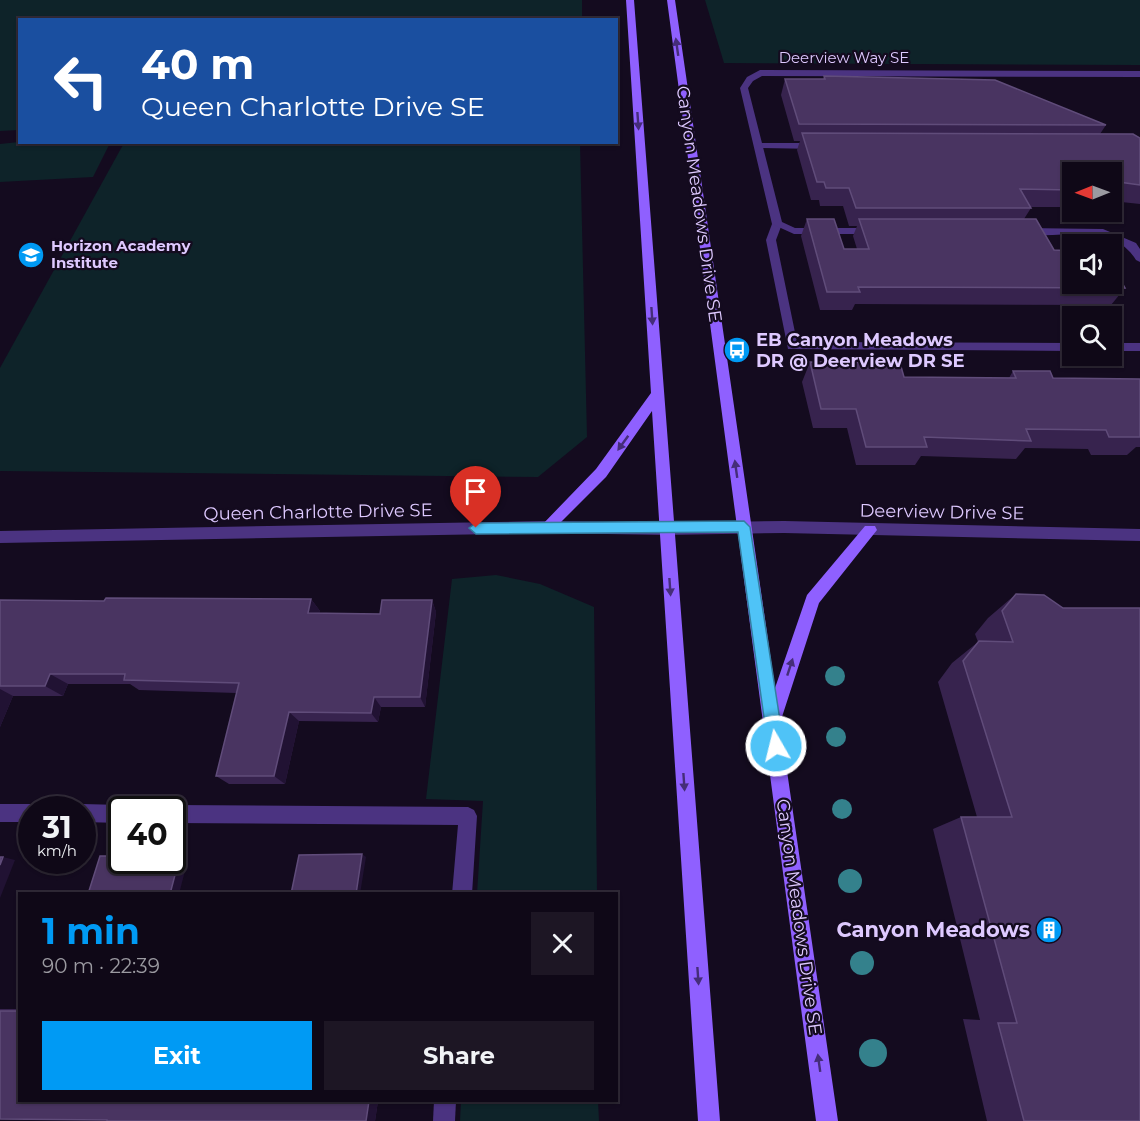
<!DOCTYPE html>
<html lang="en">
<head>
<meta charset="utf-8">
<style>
  :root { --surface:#0f0817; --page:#1d1624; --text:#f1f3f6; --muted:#9b9aa1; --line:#2f2936; --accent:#009af4 }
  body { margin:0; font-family:Montserrat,sans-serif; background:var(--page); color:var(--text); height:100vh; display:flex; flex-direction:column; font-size:22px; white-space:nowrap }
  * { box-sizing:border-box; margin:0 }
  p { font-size:20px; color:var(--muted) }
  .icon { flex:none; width:33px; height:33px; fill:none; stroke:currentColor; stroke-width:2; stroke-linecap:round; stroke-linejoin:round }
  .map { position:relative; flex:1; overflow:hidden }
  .details { position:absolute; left:18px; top:892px; width:600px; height:210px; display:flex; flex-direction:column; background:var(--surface); border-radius:0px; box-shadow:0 2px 4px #0004,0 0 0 2px var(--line) }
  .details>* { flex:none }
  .top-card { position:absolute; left:18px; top:18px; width:600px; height:126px; border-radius:0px; box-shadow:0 2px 4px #0004,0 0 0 2px var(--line); background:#1a4fa0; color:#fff; overflow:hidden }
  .needle { width:39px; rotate:269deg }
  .tools { position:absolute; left:1062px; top:162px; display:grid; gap:12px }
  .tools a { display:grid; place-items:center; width:60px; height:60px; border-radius:0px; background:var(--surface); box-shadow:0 2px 4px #0004,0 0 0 2px var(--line); font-size:30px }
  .speed { position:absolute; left:18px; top:796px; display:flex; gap:12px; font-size:30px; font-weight:700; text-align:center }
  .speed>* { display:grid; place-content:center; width:78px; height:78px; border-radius:50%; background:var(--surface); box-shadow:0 2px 4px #0004,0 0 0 2px var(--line); line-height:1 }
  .speed small { font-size:15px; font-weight:400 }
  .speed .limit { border:3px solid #111; border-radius:9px; background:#fff; color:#111 }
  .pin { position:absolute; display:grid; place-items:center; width:51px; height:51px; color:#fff; margin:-62px -26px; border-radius:50% 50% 50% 0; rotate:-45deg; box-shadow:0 0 6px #0007 }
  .pin .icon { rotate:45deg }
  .me { position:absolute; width:66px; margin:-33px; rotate:352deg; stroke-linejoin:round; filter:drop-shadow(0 0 4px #0008) }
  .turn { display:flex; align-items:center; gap:21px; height:126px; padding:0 24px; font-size:27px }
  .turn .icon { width:78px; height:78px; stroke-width:2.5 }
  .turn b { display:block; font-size:42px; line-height:51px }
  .round { display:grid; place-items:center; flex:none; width:63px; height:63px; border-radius:0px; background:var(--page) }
  .overview { display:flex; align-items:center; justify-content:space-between; height:102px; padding:0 24px }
  h1 { font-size:36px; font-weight:700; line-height:45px; color:var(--accent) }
  .action { display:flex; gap:12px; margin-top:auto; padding:12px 24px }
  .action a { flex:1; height:69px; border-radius:0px; background:var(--accent); color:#fff; font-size:24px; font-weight:700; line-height:69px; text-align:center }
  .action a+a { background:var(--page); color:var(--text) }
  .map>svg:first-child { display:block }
  .green { fill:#0e2329 }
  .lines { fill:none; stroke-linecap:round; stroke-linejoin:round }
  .lane { fill:#4b3381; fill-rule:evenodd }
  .street { fill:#4b3381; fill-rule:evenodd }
  .secondary { fill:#8f60ff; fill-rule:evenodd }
  .tree { fill:#34818c }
  .wall { fill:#37234e }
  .shaded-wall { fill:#211233 }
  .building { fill:#493461; stroke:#604c7a; stroke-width:1.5 }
  .oneway { fill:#452d79 }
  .route { fill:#4fc3f7; stroke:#337fa1; stroke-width:1.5 }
  .labels { text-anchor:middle; stroke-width:4.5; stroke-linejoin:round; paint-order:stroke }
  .far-street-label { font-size:15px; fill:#dec9ff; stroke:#140b1f }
  .far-poi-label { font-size:15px; font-weight:bold; fill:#dec9ff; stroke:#140b1f; text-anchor:start }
  .street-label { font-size:18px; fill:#dec9ff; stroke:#140b1f }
  .poi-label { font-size:18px; font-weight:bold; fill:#dec9ff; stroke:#140b1f; text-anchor:start }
  .near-poi-label { font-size:21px; font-weight:bold; fill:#dec9ff; stroke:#140b1f; text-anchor:end }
</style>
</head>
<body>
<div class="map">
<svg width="1140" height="1121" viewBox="0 0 1140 1121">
  <rect width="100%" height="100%" fill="#140b1f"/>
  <g class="green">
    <polygon points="0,0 582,0 582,20 20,20 19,130 0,131"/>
    <polygon points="705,0 1140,0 1140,65 724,63"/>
    <polygon points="19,142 20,142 110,143 93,177 0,182 0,144"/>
    <polygon points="124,143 580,143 587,437 538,477 0,471 0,368"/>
    <polygon points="496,575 540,584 594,607 597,894 477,894 483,801 426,799 452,579"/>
    <polygon points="461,1101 598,1101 599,1121 460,1121"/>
  </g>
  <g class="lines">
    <g class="lane">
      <polygon points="759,143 819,143 824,146 819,149 756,148 756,144"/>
      <polygon points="777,221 782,224 776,240 797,342 1072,343 1072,351 788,349 766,240 772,224"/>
      <rect x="1112" y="343" width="28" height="8"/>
      <polygon points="0,804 32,804 38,807 40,810 32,810 32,822 0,822"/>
      <polygon points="82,804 122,805 129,810 122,810 122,823 82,822 82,810 74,810 76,807"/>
      <polygon points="172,805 468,807 474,810 477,816 472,894 452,894 458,825 172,823 172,810 165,810"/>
      <polygon points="434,1101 456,1101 455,1121 433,1121"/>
    </g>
    <g class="street">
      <polygon points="760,70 1140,71 1140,77 762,76 753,81 748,88 782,222 795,228 874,228 879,231 874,234 794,234 772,224 740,88 747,77"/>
      <path d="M1024,228L1103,229L1136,243L1140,249V262L1136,260C1109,218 1060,242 1020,233V229Z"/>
      <polygon points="547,521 666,523 784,521 1140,529 1140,541 784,533 666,535 547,533 0,543 0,531"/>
    </g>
    <g class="secondary">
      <polygon points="626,0 634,0 720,1121 698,1121 652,411 606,477 552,531 542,531 540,527 596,469 651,393"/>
      <polygon points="667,0 675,0 775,688 807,595 865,526 875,526 877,530 819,603 780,723 838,1121 816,1121"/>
    </g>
  </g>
  <g class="tree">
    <circle cx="835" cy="676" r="10"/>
    <circle cx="836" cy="737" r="10"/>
    <circle cx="842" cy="809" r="10"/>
    <circle cx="850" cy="881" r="12"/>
    <circle cx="862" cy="963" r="12"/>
    <circle cx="873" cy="1053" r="14"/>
  </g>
  <g class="wall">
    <polygon points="824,76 1106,125 1100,134 1140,138 1140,204 1112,201 1112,172 1072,172 1072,196 1068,195 1060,207 1030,207 1031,208 1024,219 1054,250 1125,288 1111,305 855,304 852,310 820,310 801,236 807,219 844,249 857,249 853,236 857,226 849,226 843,206 820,206 819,200 811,200 797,150 800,141 794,141 781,95 785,79 823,79"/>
    <polygon points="810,362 904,377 1009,378 1013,371 1053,378 1140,379 1140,447 1136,447 1127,455 1091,455 1088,449 1025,448 1016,459 921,456 915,465 856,465 847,428 813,428 802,382"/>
    <polygon points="1016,594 1140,1121 987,1121 963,1019 980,1020 933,829 961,817 977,817 938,682 952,663 978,642 975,634 988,618"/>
    <polygon points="311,599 320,611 319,613 380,614 432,600 436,612 425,707 381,707 378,722 299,721 285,784 229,784 216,776 237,693 139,690 130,684 68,684 63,696 13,696 0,727 0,600 104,601"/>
    <polygon points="0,1009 20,1009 20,1101 378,1101 375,1121 107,1121 107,1120 0,1119"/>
  </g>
  <g class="shaded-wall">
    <polygon points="311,599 320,611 317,625 308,613"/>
    <polygon points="432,600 436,612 425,707 420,697"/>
    <polygon points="50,674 68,684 63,696 45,686"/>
    <polygon points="0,689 13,696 0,727"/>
    <polygon points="374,697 381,707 378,722 371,713"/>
    <polygon points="289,712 299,721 285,784 274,776"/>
    <polygon points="362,854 366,857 360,894 356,894"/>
    <polygon points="180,856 188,859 179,894 170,894"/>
    <polygon points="3,857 15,860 0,898 0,865"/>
    <polygon points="369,1101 378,1101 375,1121 366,1121"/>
  </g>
  <g class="building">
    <polygon points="824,76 995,80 1106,125 799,124 785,79 825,79"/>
    <polygon points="802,133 1133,134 1140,138 1140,185 1112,181 1112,172 1072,172 1072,177 1063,176 1071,190 1020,189 1031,208 856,208 849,188 826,188 824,182 817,182"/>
    <polygon points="807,219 834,219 844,249 869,249 859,219 1036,219 1054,250 1072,251 1072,284 1112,284 1112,265 1125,288 858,287 860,292 827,292"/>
    <polygon points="810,362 900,363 904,377 1016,378 1013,371 1050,371 1053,378 1140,379 1140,437 1109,437 1106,430 1026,429 1031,441 924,437 927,447 866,447 856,409 821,409"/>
    <polygon points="1016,594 1044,595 1063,608 1140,608 1140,1121 1024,1121 998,1023 1017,1023 961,817 1012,817 963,661 979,641 1013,642 1002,611"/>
    <polygon points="106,598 311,599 308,613 380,614 382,600 432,600 420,697 374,697 371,713 289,712 274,776 216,776 239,683 124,680 125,674 50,674 45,686 0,686 0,600 104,601"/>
    <polygon points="362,854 356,894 291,894 299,855"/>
    <polygon points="100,856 122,856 122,861 172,861 172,856 180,856 170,894 88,894"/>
    <polygon points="0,857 3,857 0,865"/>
    <polygon points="0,1011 20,1011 20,1101 369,1101 366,1121 107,1121 107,1120 0,1119"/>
  </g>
  <defs><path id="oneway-solid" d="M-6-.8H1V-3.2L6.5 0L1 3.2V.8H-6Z" transform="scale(1.5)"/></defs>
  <g class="oneway">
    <use href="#oneway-solid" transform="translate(677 47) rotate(-98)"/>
    <use href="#oneway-solid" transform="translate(638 121) rotate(86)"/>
    <use href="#oneway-solid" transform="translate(652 316) rotate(86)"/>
    <use href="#oneway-solid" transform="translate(623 443) rotate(126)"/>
    <use href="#oneway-solid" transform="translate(736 469) rotate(-98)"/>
    <use href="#oneway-solid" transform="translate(670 587) rotate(86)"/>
    <use href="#oneway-solid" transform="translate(790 667) rotate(-72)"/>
    <use href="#oneway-solid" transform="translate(684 782) rotate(86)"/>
    <use href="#oneway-solid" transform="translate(698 976) rotate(86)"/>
    <use href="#oneway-solid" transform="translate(819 1063) rotate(-98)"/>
  </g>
  <polygon class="route" points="744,521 750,527 784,746 781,752 776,754 770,752 768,746 738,532 476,534 469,528 476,523"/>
  <defs>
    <symbol id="school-disc" viewBox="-11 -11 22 22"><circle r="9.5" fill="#009af4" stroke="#140b1f"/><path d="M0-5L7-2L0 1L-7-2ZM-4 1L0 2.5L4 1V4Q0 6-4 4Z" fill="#fff"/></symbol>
    <symbol id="bus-disc" viewBox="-11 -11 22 22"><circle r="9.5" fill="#009af4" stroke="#140b1f"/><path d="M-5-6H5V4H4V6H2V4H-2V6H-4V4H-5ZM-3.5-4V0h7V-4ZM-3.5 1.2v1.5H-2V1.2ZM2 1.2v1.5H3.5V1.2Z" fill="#fff"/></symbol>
    <symbol id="building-disc" viewBox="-11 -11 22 22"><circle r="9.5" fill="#009af4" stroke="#140b1f"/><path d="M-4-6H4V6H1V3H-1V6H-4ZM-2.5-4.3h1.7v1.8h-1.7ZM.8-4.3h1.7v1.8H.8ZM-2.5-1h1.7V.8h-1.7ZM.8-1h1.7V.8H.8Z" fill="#fff"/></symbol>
  </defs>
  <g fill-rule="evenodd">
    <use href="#school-disc" x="16" y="240" width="30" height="30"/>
    <use href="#bus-disc" x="722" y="335" width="30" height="30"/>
    <use href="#building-disc" x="1034" y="915" width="30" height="30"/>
  </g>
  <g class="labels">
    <g class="far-street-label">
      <text x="844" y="63">Deerview Way SE</text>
    </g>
    <g class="far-poi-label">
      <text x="51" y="251">Horizon Academy<tspan x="51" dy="17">Institute</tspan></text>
    </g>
    <g class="street-label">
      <text transform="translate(699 204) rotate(82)" y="6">Canyon Meadows Drive SE</text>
      <text transform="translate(318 512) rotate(-1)" y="6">Queen Charlotte Drive SE</text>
      <text transform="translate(942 512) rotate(1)" y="6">Deerview Drive SE</text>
      <text transform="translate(799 917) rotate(82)" y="6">Canyon Meadows Drive SE</text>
    </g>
    <g class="poi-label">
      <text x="756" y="346">EB Canyon Meadows<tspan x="756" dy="21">DR @ Deerview DR SE</tspan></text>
    </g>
    <g class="near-poi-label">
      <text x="1030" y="937">Canyon Meadows</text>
    </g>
  </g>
</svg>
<div class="tools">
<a><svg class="needle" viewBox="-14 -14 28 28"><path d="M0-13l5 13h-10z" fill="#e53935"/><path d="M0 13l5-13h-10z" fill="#9b9aa1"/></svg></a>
<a><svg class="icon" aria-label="sound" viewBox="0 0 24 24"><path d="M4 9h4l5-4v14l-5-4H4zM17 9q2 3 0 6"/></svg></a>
<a><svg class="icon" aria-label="search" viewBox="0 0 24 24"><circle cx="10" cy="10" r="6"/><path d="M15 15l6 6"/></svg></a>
</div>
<div class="speed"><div>31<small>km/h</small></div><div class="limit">40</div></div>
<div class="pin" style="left:476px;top:528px;background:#d93025"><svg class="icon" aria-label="arrive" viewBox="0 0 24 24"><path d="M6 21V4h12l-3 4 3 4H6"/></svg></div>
<svg class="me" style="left:776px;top:746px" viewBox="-20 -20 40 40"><circle r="17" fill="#4fc3f7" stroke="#fff" stroke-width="3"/><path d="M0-11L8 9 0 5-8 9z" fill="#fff"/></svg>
<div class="top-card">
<div class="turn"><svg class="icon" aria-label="left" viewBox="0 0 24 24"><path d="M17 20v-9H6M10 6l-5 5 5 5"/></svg><div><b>40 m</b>Queen Charlotte Drive SE</div></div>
</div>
<section class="details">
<div class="overview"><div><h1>1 min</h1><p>90 m · 22:39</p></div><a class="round"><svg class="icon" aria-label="close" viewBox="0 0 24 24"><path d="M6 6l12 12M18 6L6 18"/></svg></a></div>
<div class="action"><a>Exit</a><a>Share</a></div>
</section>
</div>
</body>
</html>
